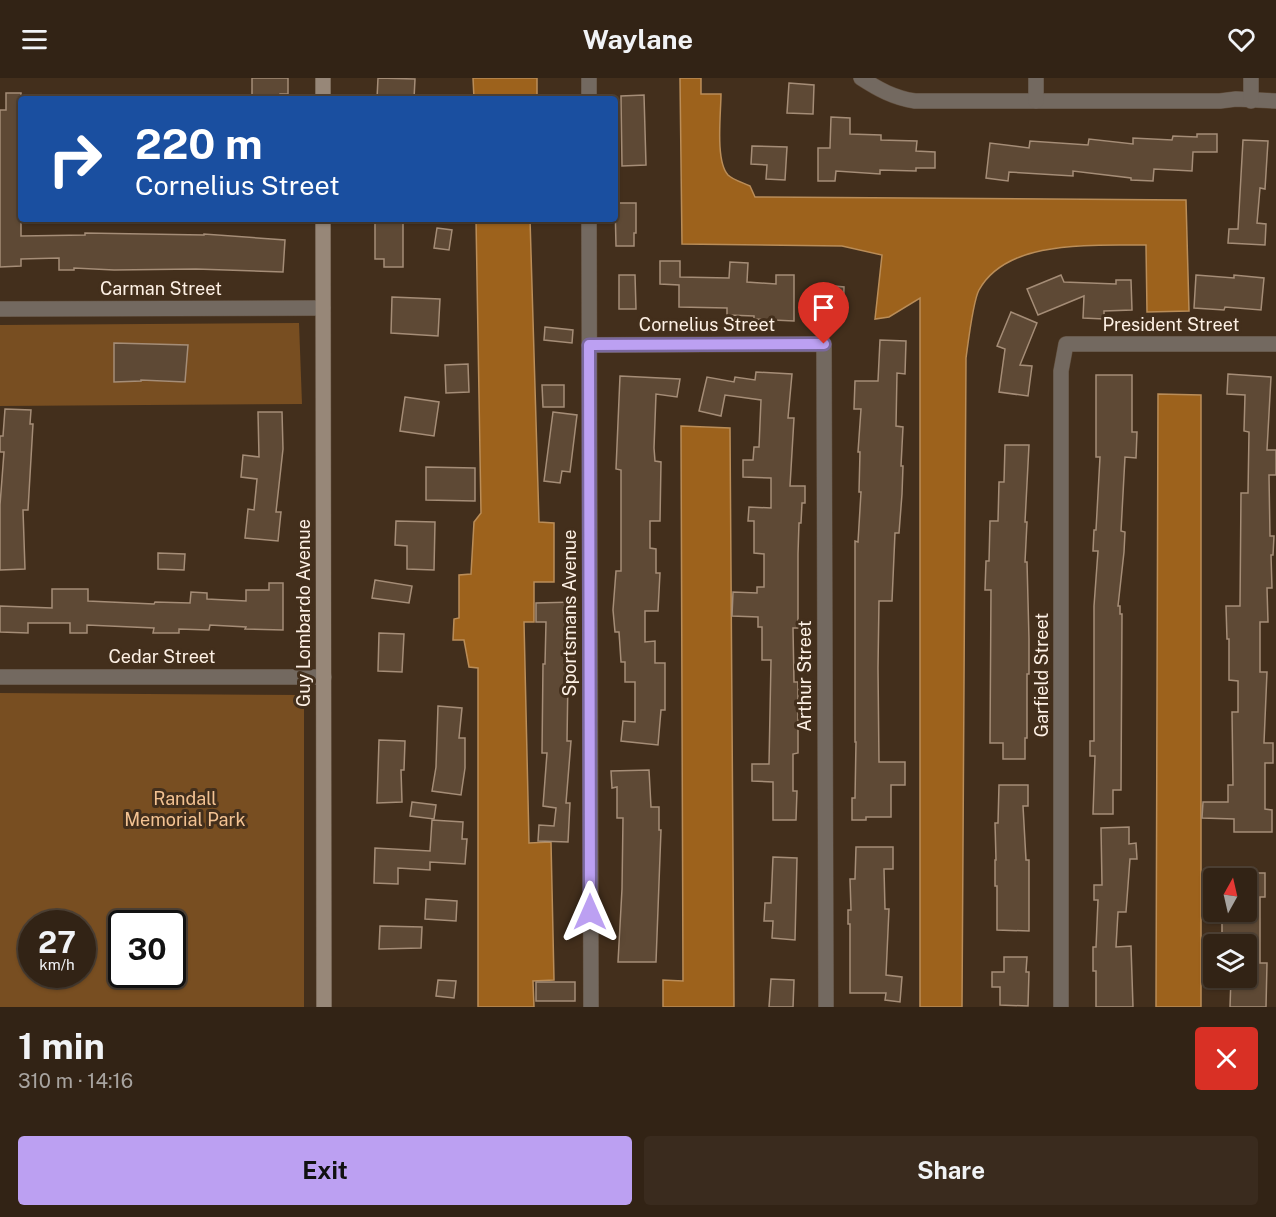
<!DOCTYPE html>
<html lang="en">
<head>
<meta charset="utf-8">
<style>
  :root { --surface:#322315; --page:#3a2b1e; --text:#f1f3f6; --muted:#a8a4a0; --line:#4d4034; --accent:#bca0f2 }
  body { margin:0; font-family:"Public Sans",sans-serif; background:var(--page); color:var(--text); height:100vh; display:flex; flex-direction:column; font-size:22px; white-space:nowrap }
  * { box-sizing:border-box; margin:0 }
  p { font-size:20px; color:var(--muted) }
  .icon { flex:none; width:33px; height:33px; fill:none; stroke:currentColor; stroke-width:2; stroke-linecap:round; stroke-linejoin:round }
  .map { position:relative; height:929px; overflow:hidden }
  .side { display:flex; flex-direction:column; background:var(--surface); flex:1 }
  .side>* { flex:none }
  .top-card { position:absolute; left:18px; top:18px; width:600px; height:126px; border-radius:6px; box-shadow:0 2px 4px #0004,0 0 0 2px var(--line); background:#1a4fa0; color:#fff; overflow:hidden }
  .needle { width:39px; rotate:8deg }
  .controls { position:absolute; left:1203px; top:790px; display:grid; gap:12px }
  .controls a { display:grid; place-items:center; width:54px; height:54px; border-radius:6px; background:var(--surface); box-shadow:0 2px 4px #0004,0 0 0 2px var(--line); font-size:30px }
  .speed { position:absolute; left:18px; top:832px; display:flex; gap:12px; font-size:30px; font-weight:700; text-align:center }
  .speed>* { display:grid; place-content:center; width:78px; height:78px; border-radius:50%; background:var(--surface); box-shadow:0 2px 4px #0004,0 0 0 2px var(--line); line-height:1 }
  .speed small { font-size:15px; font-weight:400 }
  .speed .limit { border:3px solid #111; border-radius:9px; background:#fff; color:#111 }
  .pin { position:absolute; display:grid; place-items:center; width:51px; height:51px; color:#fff; margin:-62px -26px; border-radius:50% 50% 50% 0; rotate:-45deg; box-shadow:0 0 6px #0007 }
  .pin .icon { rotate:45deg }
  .me { position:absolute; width:66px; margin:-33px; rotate:0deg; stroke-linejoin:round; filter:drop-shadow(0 0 4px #0008) }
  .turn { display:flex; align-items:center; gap:21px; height:126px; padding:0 18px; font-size:27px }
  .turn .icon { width:78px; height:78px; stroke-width:2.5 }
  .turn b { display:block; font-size:42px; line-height:51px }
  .round { display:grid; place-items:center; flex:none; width:63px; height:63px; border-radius:6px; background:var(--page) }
  .head { display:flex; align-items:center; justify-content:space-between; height:102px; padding:0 18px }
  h1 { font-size:36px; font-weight:700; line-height:45px }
  .primary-button { display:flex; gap:12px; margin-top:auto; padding:12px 18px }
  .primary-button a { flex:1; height:69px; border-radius:6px; background:var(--accent); color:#111; font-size:24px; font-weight:700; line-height:69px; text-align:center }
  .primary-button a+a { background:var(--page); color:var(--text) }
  header { display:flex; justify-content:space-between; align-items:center; height:78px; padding:0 18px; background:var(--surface); font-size:27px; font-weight:700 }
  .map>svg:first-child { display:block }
  .green { fill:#784e21; fill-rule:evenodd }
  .water { fill:#9d621c; stroke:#ba8d58; stroke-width:1.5 }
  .building { fill:#5e4935; stroke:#a58d77; stroke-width:1.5 }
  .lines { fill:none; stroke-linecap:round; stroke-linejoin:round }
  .street-casing { stroke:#614e3c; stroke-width:16 }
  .secondary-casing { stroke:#614e3c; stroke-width:16 }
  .street { stroke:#736960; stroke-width:15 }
  .secondary { stroke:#978778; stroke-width:15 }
  .route-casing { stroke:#7a689d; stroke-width:15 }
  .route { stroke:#bca0f2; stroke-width:10 }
  .labels { text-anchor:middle; stroke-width:6; stroke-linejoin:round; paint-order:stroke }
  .street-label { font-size:18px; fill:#fdf0e4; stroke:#432f1c }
  .park-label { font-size:18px; fill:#f3c292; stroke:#432f1c }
</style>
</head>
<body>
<header><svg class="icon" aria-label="menu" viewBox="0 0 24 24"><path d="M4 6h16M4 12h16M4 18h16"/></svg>Waylane<svg class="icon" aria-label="heart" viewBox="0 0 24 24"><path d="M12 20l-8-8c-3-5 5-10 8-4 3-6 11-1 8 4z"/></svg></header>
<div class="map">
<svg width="1276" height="929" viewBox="0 0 1276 929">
  <rect width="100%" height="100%" fill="#432f1c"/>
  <g class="green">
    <polygon points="299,245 302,326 0,328 0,247"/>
    <path d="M0,615L304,617V929H0ZM32,846H82V897H32ZM122,846H172V897H122Z"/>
  </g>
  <g class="water">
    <polygon points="473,0 537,0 537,21 474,21"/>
    <path d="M680,0H701V16H721C721,35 715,83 728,97C733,102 744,105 750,108L755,119L1186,122L1189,233L1147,234L1146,167C1095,168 1008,160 979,212C973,223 968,266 966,280L962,929H920V220L889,239L875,241L882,177L842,168L682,166Z"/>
    <polygon points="476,141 530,141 539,444 554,445 554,504 534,504 534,544 524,544 529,765 551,764 554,902 533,903 534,929 478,929 478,590 469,589 464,562 453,562 454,541 459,540 459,497 471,496 474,444 481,435"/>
    <polygon points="1158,316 1201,317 1201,929 1156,929"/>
    <polygon points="681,348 730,350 734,929 663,929 663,902 683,903"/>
  </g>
  <g class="building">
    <polygon points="252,0 288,0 288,16 280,16 280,21 252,21"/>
    <polygon points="378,0 415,1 414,21 377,21"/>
    <polygon points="789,5 814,7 813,36 787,35"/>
    <polygon points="6,15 21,15 21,158 85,157 85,155 204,157 204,156 285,162 283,194 196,191 114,192 74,190 74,192 59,192 59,180 21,181 21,188 0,189 0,32 6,32"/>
    <polygon points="644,17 646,87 622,88 621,18"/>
    <polygon points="831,39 850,40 850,56 881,57 881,62 917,63 916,73 935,74 935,90 916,90 916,93 880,92 880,96 836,93 835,103 818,103 818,70 830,70"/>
    <polygon points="1197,56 1217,56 1217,74 1193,74 1192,93 1154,91 1153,103 1131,102 1131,100 1073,93 1073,98 1009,94 1008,103 986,100 990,65 1029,70 1030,63 1088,67 1089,61 1133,66 1133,60 1172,62 1173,58 1197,59"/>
    <polygon points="1243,62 1268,63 1265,111 1260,110 1257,145 1266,146 1265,167 1228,165 1229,151 1238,151"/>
    <polygon points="752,68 787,69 785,102 766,101 767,87 751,86"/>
    <polygon points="615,125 636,125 636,155 634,155 634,168 616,168"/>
    <polygon points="375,141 403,141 403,189 384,189 384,181 375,181"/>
    <polygon points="437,150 452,152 449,172 434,170"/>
    <polygon points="660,183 680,183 680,199 729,200 730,184 748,185 747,204 776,206 776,197 794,197 794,243 754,241 754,238 727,237 727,230 679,229 679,207 660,206"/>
    <polygon points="619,197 635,197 636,231 619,231"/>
    <polygon points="1061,197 1064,204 1116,206 1116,202 1131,202 1132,232 1104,233 1104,241 1083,240 1084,218 1038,237 1027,211"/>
    <polygon points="1196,197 1234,200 1234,197 1264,200 1261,232 1225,229 1224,232 1194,230"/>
    <polygon points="824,207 844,209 843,242 823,241"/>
    <polygon points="392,219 440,221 438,258 391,255"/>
    <polygon points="1011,234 1037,245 1020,287 1032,288 1028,318 999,314 1005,271 997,268"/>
    <polygon points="545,249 573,252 572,265 544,262"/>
    <polygon points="880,262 906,263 905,296 897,295 896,348 903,349 901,388 903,388 902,416 899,455 895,455 892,523 879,523 878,590 879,684 905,684 905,707 891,707 891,739 866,739 866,742 852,742 852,720 855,720 856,664 855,664 855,463 858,464 861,414 859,414 860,374 858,374 861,331 854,331 855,303 878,303"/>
    <polygon points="114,265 188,267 185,304 141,302 141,303 114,304"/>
    <polygon points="468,286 469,314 446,315 445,287"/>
    <polygon points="756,294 792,296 788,340 794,340 790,408 805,408 805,425 802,425 801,445 799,445 798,476 798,550 793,550 794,604 798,604 798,675 793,676 793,713 797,713 796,742 773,742 773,704 752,703 752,686 769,686 771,582 762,582 762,549 758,549 758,539 732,538 733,514 757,515 757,509 764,509 764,476 754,475 754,443 748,443 749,429 771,430 771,400 743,399 743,382 753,382 754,369 759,369 761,322 725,317 721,338 699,333 707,299 734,304 735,299 755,302"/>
    <polygon points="1228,296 1271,299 1267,372 1276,372 1276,397 1269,397 1270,458 1274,458 1273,477 1271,477 1272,510 1267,510 1268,544 1260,544 1260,594 1267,594 1264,665 1273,665 1273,685 1265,685 1265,731 1272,732 1272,754 1234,754 1234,741 1202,740 1203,724 1228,724 1228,707 1233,707 1232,634 1238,634 1238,603 1229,602 1229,561 1227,561 1226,528 1240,528 1241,415 1248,415 1249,354 1244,353 1245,317 1227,316"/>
    <polygon points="1096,297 1132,297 1132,354 1137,354 1136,380 1125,379 1121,453 1125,454 1124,474 1118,528 1120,528 1120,536 1122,536 1121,712 1113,712 1113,736 1093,736 1095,678 1090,678 1090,663 1094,663 1094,528 1098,473 1093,473 1094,452 1096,452 1100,379 1096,379"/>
    <polygon points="620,298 680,301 677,319 656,316 654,370 655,383 661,384 660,443 650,443 650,470 656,471 656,495 660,495 658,533 645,533 645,564 655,563 655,585 665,585 665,632 661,632 658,667 621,663 623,643 635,644 635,604 625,604 625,584 621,584 619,554 615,554 613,532 616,493 621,493 621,392 616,391"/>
    <polygon points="542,307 564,307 564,329 543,329"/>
    <polygon points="405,319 439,324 434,358 400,353"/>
    <polygon points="5,331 31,332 30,346 33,346 28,432 23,432 25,491 0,492 0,427 4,374 0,374 0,358 3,358"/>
    <polygon points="258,334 282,334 283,371 276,434 281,434 278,463 245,460 248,431 254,432 257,401 241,399 243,377 259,379"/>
    <polygon points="553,334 577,337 570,394 562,393 560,405 544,403"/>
    <polygon points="1005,367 1029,367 1025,444 1027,444 1025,484 1027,484 1029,561 1029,596 1027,596 1027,660 1025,660 1025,681 1003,681 1003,665 990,665 991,512 985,512 986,483 989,483 990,443 998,443 999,404 1004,404"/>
    <polygon points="426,389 475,390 475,423 426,422"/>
    <polygon points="396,443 435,444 434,492 407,491 407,468 395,467"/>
    <polygon points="158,475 185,476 184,492 158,491"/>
    <polygon points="375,502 412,508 409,525 372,520"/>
    <polygon points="269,505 283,505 283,552 245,551 246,549 210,547 209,552 179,551 179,555 153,555 154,550 87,547 87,555 70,555 70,545 28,545 28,555 0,554 0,528 52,530 52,511 88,511 88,523 154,526 155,524 190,525 191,514 207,515 207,521 246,523 246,512 269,512"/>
    <polygon points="575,524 573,599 568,599 567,663 571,663 566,725 570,725 568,764 538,763 539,747 554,748 556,730 543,728 547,675 542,675 543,586 545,586 546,544 536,544 536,525"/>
    <polygon points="379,555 404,556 402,594 378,593"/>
    <polygon points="438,628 462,630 459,660 465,660 465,690 461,717 432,713 436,689"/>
    <polygon points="379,662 405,663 404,692 401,692 402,724 377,725"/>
    <polygon points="649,692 651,729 659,729 659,752 661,752 656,884 618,884 622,811 623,740 617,740 617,709 612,710 611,693"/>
    <polygon points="999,707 1028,707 1028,728 1023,728 1026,782 1029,782 1029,853 997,852 997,808 995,808 995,782 996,782 995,745 998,745"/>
    <polygon points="412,724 436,727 434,741 410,738"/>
    <polygon points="432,742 463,744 462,761 467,761 465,786 430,784 430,792 398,790 398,806 374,805 375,770 430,773"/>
    <polygon points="1129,749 1129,766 1136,765 1137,781 1130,781 1126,834 1118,834 1116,869 1131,868 1133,929 1096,929 1096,893 1093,893 1093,869 1096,869 1098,822 1094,822 1094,807 1102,807 1101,750"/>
    <polygon points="856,769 893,769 893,791 884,791 885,831 889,831 886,897 902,899 900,924 885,922 886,915 850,915 850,846 848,846 848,832 851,832 850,801 855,801"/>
    <polygon points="773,779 797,780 795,862 772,860 773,843 764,843 765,825 771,825"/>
    <polygon points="1246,795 1265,795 1265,819 1260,819 1260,885 1267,885 1266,929 1230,929 1231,900 1246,900 1246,867 1222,867 1222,834 1246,834"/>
    <polygon points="426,821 457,823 456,843 425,841"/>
    <polygon points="380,848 422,849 421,870 379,871"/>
    <polygon points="1004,879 1027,879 1026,894 1029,894 1028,928 1000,927 1000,909 992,909 992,894 1004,894"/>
    <polygon points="771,901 794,902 793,929 769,929"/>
    <polygon points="438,902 456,903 454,920 436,918"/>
    <rect x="536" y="904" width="39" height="19"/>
  </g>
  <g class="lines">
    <defs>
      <g id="street">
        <path d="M861,0C878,11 894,20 915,23H1220L1236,21L1276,23"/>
        <polyline points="589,21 589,0"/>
        <polyline points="1036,23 1036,0"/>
        <polyline points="1251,23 1251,0"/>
        <polyline points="589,141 591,929"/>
        <polyline points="0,231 323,230"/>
        <polyline points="589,267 824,266 826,929"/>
        <polyline points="0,599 324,599"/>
        <polyline points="1061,929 1061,293 1066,266 1276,266"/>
      </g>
      <g id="secondary">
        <polyline points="323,21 323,0"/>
        <polyline points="323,141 324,929"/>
      </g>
    </defs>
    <use href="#street" class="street-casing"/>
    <use href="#secondary" class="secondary-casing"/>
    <use href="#street" class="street"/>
    <use href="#secondary" class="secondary"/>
  </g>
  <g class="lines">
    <defs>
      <polyline id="route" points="590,834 589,267 824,266"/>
    </defs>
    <use href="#route" class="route-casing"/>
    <use href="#route" class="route"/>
  </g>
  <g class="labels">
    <g class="street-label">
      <text x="161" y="217">Carman Street</text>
      <text x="707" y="253">Cornelius Street</text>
      <text x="1171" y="253">President Street</text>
      <text transform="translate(304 535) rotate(-90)" y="6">Guy Lombardo Avenue</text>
      <text transform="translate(570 535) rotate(-90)" y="6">Sportsmans Avenue</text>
      <text x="162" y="585">Cedar Street</text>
      <text transform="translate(1042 597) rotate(-90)" y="6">Garfield Street</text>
      <text transform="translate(805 598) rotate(-90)" y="6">Arthur Street</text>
    </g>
    <g class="park-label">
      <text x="185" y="727">Randall<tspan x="185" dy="21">Memorial Park</tspan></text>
    </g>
  </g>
</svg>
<div class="controls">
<a><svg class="needle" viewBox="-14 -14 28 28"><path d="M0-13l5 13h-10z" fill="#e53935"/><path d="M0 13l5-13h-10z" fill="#a8a4a0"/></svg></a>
<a><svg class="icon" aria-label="layers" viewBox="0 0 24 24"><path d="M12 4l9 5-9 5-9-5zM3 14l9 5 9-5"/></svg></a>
</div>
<div class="speed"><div>27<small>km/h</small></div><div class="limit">30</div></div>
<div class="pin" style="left:824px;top:266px;background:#d93025"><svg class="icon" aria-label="arrive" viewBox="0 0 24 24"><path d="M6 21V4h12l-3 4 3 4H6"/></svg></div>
<svg class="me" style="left:590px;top:834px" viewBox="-20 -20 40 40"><path d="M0-17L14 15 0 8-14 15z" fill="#bca0f2" stroke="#fff" stroke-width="4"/></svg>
<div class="top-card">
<div class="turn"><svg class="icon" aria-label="right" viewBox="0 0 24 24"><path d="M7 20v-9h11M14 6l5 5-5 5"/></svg><div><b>220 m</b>Cornelius Street</div></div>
</div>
</div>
<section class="side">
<div class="head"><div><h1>1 min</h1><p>310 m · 14:16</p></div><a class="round" style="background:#d93025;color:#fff"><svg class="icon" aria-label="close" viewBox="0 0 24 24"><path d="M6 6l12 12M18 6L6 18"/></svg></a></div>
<div class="primary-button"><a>Exit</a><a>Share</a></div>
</section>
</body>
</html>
